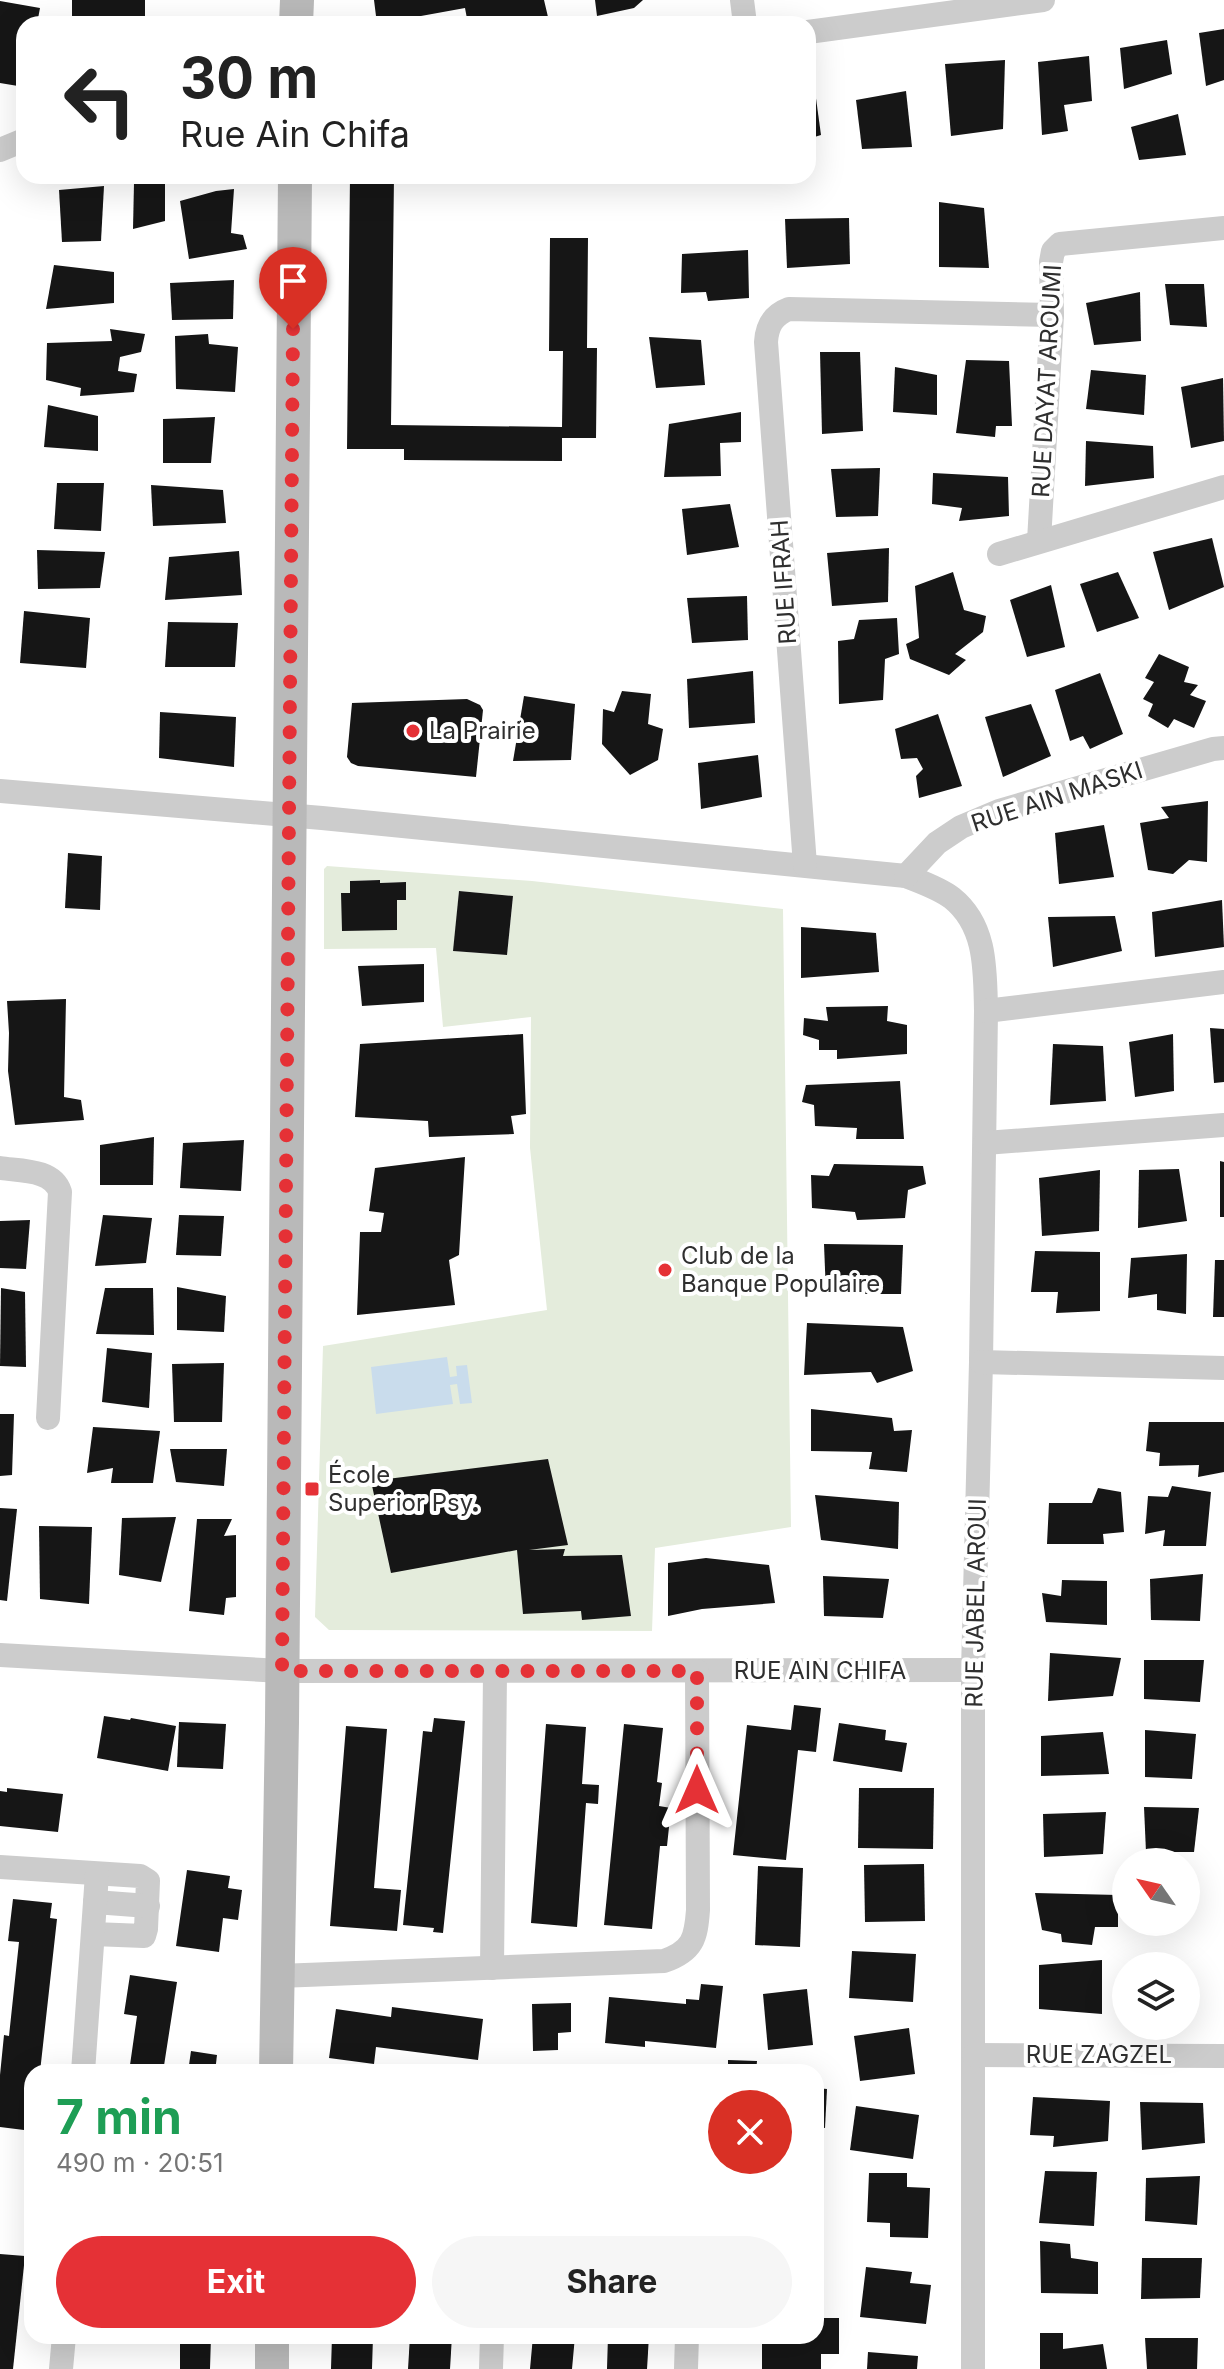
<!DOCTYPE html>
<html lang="en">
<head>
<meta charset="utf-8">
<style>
  :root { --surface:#fff; --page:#f6f6f6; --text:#222; --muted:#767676; --accent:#e53136 }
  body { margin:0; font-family:Inter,sans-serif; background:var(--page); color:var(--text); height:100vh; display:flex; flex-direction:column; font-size:30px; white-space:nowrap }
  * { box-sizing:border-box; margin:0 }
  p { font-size:26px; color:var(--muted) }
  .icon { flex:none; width:44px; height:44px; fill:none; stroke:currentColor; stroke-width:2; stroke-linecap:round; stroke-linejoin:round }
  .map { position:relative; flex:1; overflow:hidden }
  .side { position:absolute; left:24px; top:2064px; width:800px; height:280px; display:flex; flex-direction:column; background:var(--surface); border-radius:24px; box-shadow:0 8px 32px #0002 }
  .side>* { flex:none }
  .top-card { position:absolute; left:16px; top:16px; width:800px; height:168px; border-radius:24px; box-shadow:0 8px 32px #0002; background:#fff; color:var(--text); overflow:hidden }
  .needle { width:52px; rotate:304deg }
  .buttons { position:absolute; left:1112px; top:1848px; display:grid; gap:16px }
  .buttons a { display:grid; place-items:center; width:88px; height:88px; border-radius:50%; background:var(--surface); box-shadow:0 8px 32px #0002; font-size:40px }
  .pin { position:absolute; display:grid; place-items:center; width:68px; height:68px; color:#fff; margin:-82px -34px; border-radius:50% 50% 50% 0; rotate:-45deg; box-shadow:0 0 8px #0007 }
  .pin .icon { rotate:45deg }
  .me { position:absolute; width:88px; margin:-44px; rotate:0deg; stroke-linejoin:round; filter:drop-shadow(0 0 6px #0008) }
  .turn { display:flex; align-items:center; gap:28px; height:168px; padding:0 32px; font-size:36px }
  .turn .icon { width:104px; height:104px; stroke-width:2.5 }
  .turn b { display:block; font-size:56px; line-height:68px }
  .round { display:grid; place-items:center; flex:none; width:84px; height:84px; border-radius:42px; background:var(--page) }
  .overview { display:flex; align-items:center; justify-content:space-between; height:136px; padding:0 32px }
  h1 { font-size:48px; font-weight:700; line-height:60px; color:#1e9e55 }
  .action { display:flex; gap:16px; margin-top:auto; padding:16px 32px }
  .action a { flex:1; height:92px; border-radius:48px; background:var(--accent); color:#fff; font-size:32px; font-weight:700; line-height:92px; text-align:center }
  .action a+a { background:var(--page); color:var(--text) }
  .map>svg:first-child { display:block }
  .green { fill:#e4ecdc; fill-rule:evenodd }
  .water { fill:#c9dcec }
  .building { fill:#161616 }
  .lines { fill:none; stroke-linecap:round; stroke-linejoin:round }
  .street { stroke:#ccc; stroke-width:24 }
  .secondary { stroke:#b9b9b9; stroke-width:34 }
  .route { stroke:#e53136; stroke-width:14; stroke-dasharray:0 25.2 }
  .poi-dot { fill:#e53136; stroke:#fff; stroke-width:3 }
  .labels { text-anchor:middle; stroke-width:8; stroke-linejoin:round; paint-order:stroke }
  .street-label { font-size:24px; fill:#2f2f2f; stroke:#fff }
  .poi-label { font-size:24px; fill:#2f2f2f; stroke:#fff; text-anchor:start }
</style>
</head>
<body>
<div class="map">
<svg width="1224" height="2369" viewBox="0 0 1224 2369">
  <rect width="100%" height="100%" fill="#fff"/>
  <path class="green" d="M327,866L532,881L783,909L791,1527L655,1548L652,1631L329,1630L315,1617L323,1346L547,1310L530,1148L531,1017L443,1027L436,948L324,949V869ZM379,880L380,883L405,882L406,900L342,893H350V881ZM459,891L513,896L507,955L454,951Z"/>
  <polygon class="water" points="447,1357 450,1377 457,1376 456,1366 467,1365 472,1403 460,1404 457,1384 450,1385 453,1404 376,1414 371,1367"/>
  <g class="building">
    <rect x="72" y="0" width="73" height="24"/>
    <polygon points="374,0 544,0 548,17 515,24 468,24 465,8 377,24"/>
    <polygon points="595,0 643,0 634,8 597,16"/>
    <polygon points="0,1 40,8 37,24 24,24 24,87 0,83"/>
    <polygon points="1224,29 1224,80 1206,86 1199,33"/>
    <polygon points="1167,40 1172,74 1124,89 1120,48"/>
    <polygon points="1089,56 1092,101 1064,105 1068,131 1042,135 1038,62"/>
    <polygon points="1005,60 1003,129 951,136 945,64"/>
    <polygon points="808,91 815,91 821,135 808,139"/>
    <polygon points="906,91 912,147 862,149 856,100"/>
    <polygon points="1178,114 1186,155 1139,160 1131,127"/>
    <polygon points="350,176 394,176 391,425 562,427 563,351 549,351 550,238 588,238 587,348 597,348 596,438 562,438 562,461 404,460 404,449 347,449"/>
    <polygon points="165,179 165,221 133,229 134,183"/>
    <polygon points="104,186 101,241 62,242 59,190"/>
    <polygon points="234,189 231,233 243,235 247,249 189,259 180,201 216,191"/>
    <polygon points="939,202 984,208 989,268 939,267"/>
    <polygon points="849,218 850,264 787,268 785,219"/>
    <polygon points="748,250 749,298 708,301 706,292 681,293 682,254"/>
    <polygon points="54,265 114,272 114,303 46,309"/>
    <polygon points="234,280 233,319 172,320 170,283"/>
    <polygon points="1165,284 1204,284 1207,327 1170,325"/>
    <polygon points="1140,292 1141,341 1094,345 1086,303"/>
    <polygon points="110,329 145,334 141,352 120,357 118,371 137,374 134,392 80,396 81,388 46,380 47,343 112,341"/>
    <polygon points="208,334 209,344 238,347 235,392 176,389 175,336"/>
    <polygon points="649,337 701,340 705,385 656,388"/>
    <polygon points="820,352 860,352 863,431 822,434"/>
    <polygon points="966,360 1009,361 1012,426 996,426 995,437 956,433"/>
    <polygon points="895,367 937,375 937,415 893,412"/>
    <polygon points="1091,370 1146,375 1144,415 1086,409"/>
    <polygon points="1223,378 1224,441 1191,448 1181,387"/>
    <polygon points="48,405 98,416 98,451 44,447"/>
    <polygon points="741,412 741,442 720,443 721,476 664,477 669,424"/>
    <polygon points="215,417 211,463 163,463 163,419"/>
    <polygon points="1086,441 1153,446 1154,478 1085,486"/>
    <polygon points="880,468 878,516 836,517 831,469"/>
    <polygon points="933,473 1008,477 1009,516 959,521 962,508 932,504"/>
    <polygon points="57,483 104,483 101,531 54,529"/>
    <polygon points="151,485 223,490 226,523 153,526"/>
    <polygon points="730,504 739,547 687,555 682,509"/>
    <polygon points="1212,538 1224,587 1169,610 1153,552"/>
    <polygon points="889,548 888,602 832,606 827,553"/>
    <polygon points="37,550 105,552 100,588 38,589"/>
    <polygon points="239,551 242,595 165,600 169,557"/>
    <polygon points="953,572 964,610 986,616 983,632 955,654 966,660 949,675 910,659 906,644 919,638 915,586"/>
    <polygon points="1118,572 1139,618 1097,632 1080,584"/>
    <polygon points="1051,585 1065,647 1027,657 1010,600"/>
    <polygon points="747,596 748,640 692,643 687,598"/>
    <polygon points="24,611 90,618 86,668 20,663"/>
    <polygon points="897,618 899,654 885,659 883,700 839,704 838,641 854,639 859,620"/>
    <polygon points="168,622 238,623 235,667 165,667"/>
    <polygon points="1159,654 1189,667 1184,682 1198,685 1190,695 1206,701 1194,728 1174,719 1168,728 1148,716 1153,704 1143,699 1154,682 1145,678"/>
    <polygon points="753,671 755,723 689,728 687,679"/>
    <polygon points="1100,673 1123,734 1090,749 1083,736 1070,741 1055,690"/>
    <polygon points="622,691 651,694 648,724 663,729 658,760 630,775 602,744 603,709 614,712"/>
    <polygon points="524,696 575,704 571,760 513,761"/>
    <polygon points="467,699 480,705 483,710 476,777 358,766 351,763 347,757 352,703"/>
    <polygon points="1031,704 1051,756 1003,777 985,717"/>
    <polygon points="160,712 236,717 234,767 159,758"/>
    <polygon points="938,714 962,786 919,798 916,776 923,769 917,758 901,759 895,729"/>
    <polygon points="758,755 762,797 701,809 698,763"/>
    <polygon points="1208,801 1207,862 1189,860 1173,874 1148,870 1140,823 1169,818 1161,807"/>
    <polygon points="1104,825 1114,877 1059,884 1055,833"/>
    <polygon points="68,853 102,856 100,910 65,908"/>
    <polygon points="380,880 380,883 406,882 406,900 397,900 397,930 342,931 341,893 350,893 350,881"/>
    <polygon points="459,891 513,896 507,955 453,951"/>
    <polygon points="1222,900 1224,947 1155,957 1152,912"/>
    <polygon points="1115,916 1122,951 1053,967 1048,917"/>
    <polygon points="801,927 876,933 879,972 801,978"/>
    <polygon points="424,964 424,1002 362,1006 358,966"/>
    <polygon points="66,999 64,1097 81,1100 84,1120 15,1125 8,1071 9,1033 7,1001"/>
    <polygon points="888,1006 887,1021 907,1025 907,1054 837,1059 837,1050 819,1050 819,1040 803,1035 804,1018 828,1021 826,1007"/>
    <polygon points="1210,1028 1224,1029 1224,1082 1214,1083"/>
    <polygon points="523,1034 526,1114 511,1116 514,1134 429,1137 428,1121 355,1117 360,1044"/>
    <polygon points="1173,1034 1174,1091 1135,1097 1129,1042"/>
    <polygon points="1053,1044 1103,1046 1106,1101 1050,1105"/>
    <polygon points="900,1081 904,1139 856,1139 857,1128 815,1126 814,1105 802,1102 806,1085"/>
    <polygon points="154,1137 153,1185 100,1185 100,1145"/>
    <polygon points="244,1140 241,1191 180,1188 183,1143"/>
    <polygon points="465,1157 459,1255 449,1260 455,1305 357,1315 360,1232 381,1232 384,1213 369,1211 375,1168"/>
    <polygon points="1220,1161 1224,1162 1224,1217 1220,1217"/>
    <polygon points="834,1164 923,1166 926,1184 908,1190 905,1218 857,1220 855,1212 812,1208 811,1175 829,1176"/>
    <polygon points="1179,1169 1187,1221 1138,1228 1139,1170"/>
    <polygon points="1100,1170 1099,1231 1042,1236 1039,1178"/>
    <polygon points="103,1215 152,1218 146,1263 95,1266"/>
    <polygon points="179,1215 224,1216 221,1256 176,1255"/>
    <polygon points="30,1220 26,1269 0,1268 0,1221"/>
    <polygon points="824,1244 903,1245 901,1294 826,1294"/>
    <polygon points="1035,1251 1100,1252 1100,1311 1056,1313 1058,1292 1031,1292"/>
    <polygon points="1187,1254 1186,1314 1157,1310 1157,1294 1128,1298 1131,1258"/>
    <polygon points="1215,1260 1224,1260 1224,1317 1213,1317"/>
    <polygon points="177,1287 226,1296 224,1332 177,1330"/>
    <polygon points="1,1288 25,1292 26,1367 0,1366"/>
    <polygon points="105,1288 153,1288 154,1335 96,1334"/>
    <polygon points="807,1323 903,1327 913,1371 877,1383 871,1372 804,1375"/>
    <polygon points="107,1348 152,1353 149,1408 102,1402"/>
    <polygon points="224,1363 222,1422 174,1422 172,1364"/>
    <polygon points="811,1409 892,1418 894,1431 912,1430 907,1472 869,1469 872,1452 811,1451"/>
    <polygon points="0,1414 14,1414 12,1475 0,1476"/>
    <polygon points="1149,1422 1224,1422 1224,1472 1198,1477 1199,1465 1159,1466 1160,1453 1146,1451"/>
    <polygon points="93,1427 160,1431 153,1483 111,1483 113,1468 87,1473"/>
    <polygon points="170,1449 227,1449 224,1486 176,1482"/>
    <polygon points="548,1459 568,1545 529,1550 565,1549 563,1556 622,1555 631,1616 582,1620 581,1611 523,1614 517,1550 391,1573 371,1481"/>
    <polygon points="1172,1486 1211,1492 1206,1546 1163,1546 1165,1530 1145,1534 1148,1496 1168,1497"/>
    <polygon points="1098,1488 1121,1492 1124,1532 1103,1534 1104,1544 1047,1544 1049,1503 1092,1503"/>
    <polygon points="815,1495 899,1502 898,1549 821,1540"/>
    <polygon points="0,1508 17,1509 7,1601 0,1600"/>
    <polygon points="176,1517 161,1582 119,1575 122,1518"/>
    <polygon points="197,1519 232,1519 224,1536 236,1535 236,1597 226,1598 224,1615 189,1611"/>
    <polygon points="39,1526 92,1527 89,1604 40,1599"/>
    <polygon points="706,1558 769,1565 775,1603 702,1609 668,1616 668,1563"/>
    <polygon points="1203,1574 1200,1621 1151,1620 1150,1579"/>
    <polygon points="823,1576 889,1579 883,1618 824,1616"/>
    <polygon points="1062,1580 1107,1581 1107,1625 1046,1622 1042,1593 1061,1596"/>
    <polygon points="1050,1653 1121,1658 1113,1696 1048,1701"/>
    <polygon points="1144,1660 1204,1660 1200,1702 1144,1699"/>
    <polygon points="794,1705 821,1708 816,1752 798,1750 786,1860 733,1855 747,1725 791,1730"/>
    <polygon points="104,1716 130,1720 131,1718 176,1726 168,1771 97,1758"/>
    <polygon points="434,1718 465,1721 443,1933 433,1932 434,1928 403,1925 423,1731 432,1732"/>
    <polygon points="179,1722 226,1724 223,1769 177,1767"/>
    <polygon points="839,1723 886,1730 885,1740 907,1743 902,1772 833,1761"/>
    <polygon points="546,1724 586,1727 582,1784 599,1785 598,1804 586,1803 577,1927 531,1923"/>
    <polygon points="624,1724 663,1728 657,1782 662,1783 659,1806 671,1808 667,1846 660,1846 652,1929 604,1925"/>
    <polygon points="346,1726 387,1729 374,1888 401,1890 397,1931 330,1926"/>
    <polygon points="1145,1730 1196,1734 1192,1779 1145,1777"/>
    <polygon points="1103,1732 1109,1774 1041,1776 1041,1736"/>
    <polygon points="7,1788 63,1794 58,1832 0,1826 0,1791 7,1792"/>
    <polygon points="859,1788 934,1788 933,1849 858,1848"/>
    <polygon points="1144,1807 1199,1808 1194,1852 1146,1852"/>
    <polygon points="1106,1812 1103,1854 1044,1857 1043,1814"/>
    <polygon points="924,1864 925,1921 865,1922 864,1865"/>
    <polygon points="758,1866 803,1868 800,1947 755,1945"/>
    <polygon points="187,1870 230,1876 228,1888 242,1890 238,1920 223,1918 219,1952 176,1946"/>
    <polygon points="1035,1893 1118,1895 1118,1927 1095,1927 1092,1945 1062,1942 1061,1934 1042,1930"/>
    <polygon points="13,1899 52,1903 50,1918 57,1919 40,2072 32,2072 32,2131 0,2127 0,2075 4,2035 9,2036 19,1942 8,1941"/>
    <polygon points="852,1951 916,1954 913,2002 849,1998"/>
    <polygon points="1102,1960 1102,2014 1039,2009 1039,1965"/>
    <polygon points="130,1975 177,1982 163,2072 129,2072 137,2016 124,2014"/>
    <polygon points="701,1984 723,1986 716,2048 645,2041 645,2047 605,2043 609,1997 686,2004 686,1999 699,2000"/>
    <polygon points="807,1989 813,2045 768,2050 763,1994"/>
    <polygon points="571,2003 571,2032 558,2033 558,2050 533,2051 532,2004"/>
    <polygon points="392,2007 483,2019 478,2060 376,2047 374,2064 329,2058 336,2009 391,2017"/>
    <polygon points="909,2028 915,2074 860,2081 854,2036"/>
    <polygon points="191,2051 217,2055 215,2072 188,2072"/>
    <polygon points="728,2060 757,2061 756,2072 728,2072"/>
    <polygon points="604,2064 661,2066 661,2072 603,2072"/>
    <polygon points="816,2088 827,2089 825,2128 816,2127"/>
    <polygon points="1033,2097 1110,2101 1108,2141 1053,2147 1054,2136 1030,2135"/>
    <polygon points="1140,2102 1203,2103 1205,2143 1142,2150"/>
    <polygon points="856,2106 919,2115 913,2159 850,2150"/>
    <polygon points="1045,2171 1097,2172 1094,2226 1039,2223"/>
    <polygon points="869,2173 907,2173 907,2187 930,2188 928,2238 890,2237 890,2223 867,2222"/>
    <polygon points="1200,2176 1197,2225 1145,2221 1146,2178"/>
    <polygon points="1040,2241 1070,2244 1071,2258 1098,2262 1098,2294 1041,2293"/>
    <polygon points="0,2254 25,2256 13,2369 0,2369"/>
    <polygon points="816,2257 824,2257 822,2318 839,2318 839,2354 821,2354 821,2369 762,2369 762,2336 816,2336"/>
    <polygon points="1142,2258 1202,2258 1200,2298 1141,2299"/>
    <polygon points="866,2267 912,2272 910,2283 931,2285 926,2324 860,2317"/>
    <polygon points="1040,2333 1063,2333 1063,2349 1103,2344 1107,2369 1040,2369"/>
    <polygon points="180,2336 211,2336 210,2369 180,2369"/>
    <polygon points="332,2336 373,2336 372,2369 331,2369"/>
    <polygon points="410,2336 452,2336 450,2369 408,2369"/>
    <polygon points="533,2336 575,2336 572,2369 530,2369"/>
    <polygon points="608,2336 649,2336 647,2369 607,2369"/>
    <polygon points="1145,2338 1198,2338 1197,2369 1147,2369"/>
    <polygon points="868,2352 918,2356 917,2369 867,2369"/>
  </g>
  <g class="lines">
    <g class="street">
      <polyline points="742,0 745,24"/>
      <polyline points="808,32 1043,0"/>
      <polyline points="0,150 24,140"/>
      <polyline points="1039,541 1052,315 1051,262 1053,251 1060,244 1224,228"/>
      <polyline points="999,554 1224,487"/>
      <path d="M0,791L322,818L906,876C921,882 939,888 952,898C987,926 985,971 986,1011L981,1362L973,1670V2369"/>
      <path d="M805,865L766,342C767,326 773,315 789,309L1052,315"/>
      <polyline points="906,876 937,843 961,827 999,811 1213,749 1224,748"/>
      <polyline points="986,1011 1224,982"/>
      <polyline points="985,1143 1224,1125"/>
      <path d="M0,1168C20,1171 53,1169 60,1192L48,1418"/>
      <polyline points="981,1362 1224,1368"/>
      <polyline points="0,1655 282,1671 973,1670"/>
      <polyline points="0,1867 140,1876 148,1881 146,1929 144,1936 93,1934"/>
      <polyline points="95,1902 148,1906"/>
      <polyline points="492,1968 495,1672"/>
      <path d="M279,1976L664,1961C693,1951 696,1938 698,1910L697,1671"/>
      <polyline points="974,2055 1224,2056"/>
      <polyline points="83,2072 97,1874"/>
      <polyline points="61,2369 64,2336"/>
      <polyline points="491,2369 492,2336"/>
      <polyline points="686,2369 687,2336"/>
    </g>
    <g class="secondary">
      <polyline points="296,24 297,0"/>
      <polyline points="276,2072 282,1722 295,176"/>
      <polyline points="272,2369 272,2336"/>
    </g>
  </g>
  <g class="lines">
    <polyline class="route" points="293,329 282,1671 697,1671 697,1790"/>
  </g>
  <g class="poi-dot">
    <circle cx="413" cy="731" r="8"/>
    <circle cx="665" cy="1270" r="8"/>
    <rect x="304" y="1481" width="16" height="16" rx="4"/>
  </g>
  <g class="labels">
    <g class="street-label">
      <text transform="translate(1047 381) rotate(-87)" y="8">RUE DAYAT AROUMI</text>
      <text transform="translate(784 582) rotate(-94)" y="8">RUE IFRAH</text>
      <text transform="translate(1057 797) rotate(-18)" y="8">RUE AIN MASKI</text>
      <text transform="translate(976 1603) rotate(-89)" y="8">RUE JABEL AROUI</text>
      <text x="820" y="1679">RUE AIN CHIFA</text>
      <text x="1099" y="2063">RUE ZAGZEL</text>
    </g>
    <g class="poi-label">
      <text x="429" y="739">La Prairie</text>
      <text x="681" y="1264">Club de la<tspan x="681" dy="28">Banque Populaire</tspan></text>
      <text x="328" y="1483">École<tspan x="328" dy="28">Superior Psy.</tspan></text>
    </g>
  </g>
</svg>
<div class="buttons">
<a><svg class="needle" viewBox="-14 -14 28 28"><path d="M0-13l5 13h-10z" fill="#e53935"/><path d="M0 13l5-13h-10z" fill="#767676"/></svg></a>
<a><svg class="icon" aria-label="layers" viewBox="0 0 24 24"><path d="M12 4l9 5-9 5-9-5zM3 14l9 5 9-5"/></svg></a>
</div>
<div class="pin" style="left:293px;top:329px;background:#d93025"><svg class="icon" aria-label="arrive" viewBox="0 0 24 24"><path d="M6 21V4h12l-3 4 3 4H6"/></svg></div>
<svg class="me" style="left:697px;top:1790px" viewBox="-20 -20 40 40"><path d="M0-17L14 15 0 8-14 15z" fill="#e53136" stroke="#fff" stroke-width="4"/></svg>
<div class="top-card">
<div class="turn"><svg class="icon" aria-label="left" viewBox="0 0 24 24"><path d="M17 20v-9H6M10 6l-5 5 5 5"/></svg><div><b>30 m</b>Rue Ain Chifa</div></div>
</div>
<section class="side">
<div class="overview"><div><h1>7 min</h1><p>490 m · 20:51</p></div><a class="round" style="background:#d93025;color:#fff"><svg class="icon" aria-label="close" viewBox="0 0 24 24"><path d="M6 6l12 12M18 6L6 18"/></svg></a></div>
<div class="action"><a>Exit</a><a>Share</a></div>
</section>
</div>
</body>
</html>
